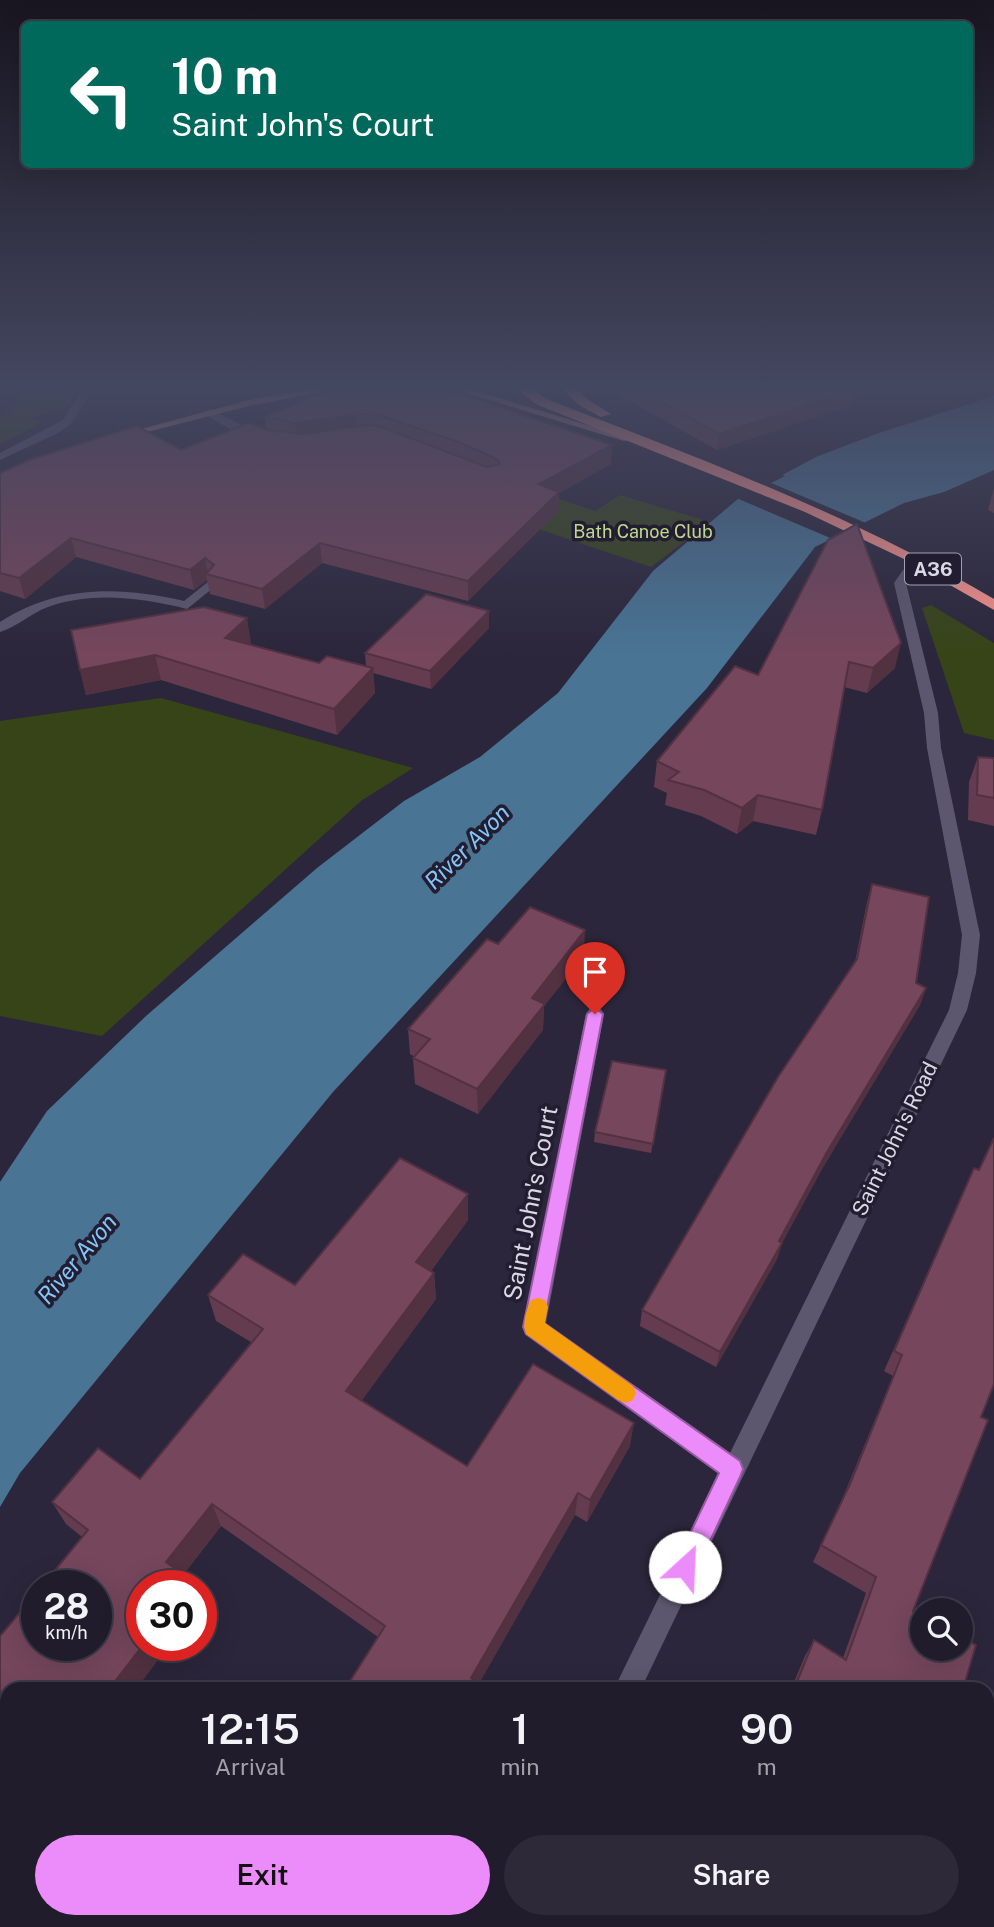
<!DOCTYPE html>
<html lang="en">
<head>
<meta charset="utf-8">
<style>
  :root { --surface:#201c2c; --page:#2d2938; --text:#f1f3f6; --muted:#a2a1a9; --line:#3d3a48; --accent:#ec8cfb }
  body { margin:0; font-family:"Public Sans",sans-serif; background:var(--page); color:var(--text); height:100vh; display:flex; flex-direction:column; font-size:26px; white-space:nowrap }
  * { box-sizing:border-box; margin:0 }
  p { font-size:23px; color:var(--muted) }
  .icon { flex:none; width:38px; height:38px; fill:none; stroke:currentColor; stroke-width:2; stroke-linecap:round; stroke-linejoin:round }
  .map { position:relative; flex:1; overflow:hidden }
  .panel { position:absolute; left:0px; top:1682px; width:994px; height:247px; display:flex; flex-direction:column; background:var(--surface); border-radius:21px 21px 0 0; box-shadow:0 7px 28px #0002,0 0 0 2px var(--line) }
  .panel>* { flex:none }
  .banner { position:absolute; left:21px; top:21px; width:952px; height:147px; border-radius:10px; box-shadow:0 7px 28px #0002,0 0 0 2px var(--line); background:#00695c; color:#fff; overflow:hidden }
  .fabs { position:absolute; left:910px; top:1598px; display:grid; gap:14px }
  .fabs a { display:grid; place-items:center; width:63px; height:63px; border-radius:50%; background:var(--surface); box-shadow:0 7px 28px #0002,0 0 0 2px var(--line); font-size:35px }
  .speed { position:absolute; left:21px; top:1570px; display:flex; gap:14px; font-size:35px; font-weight:700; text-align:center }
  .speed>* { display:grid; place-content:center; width:91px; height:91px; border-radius:50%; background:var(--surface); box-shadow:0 7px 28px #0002,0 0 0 2px var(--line); line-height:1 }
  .speed small { font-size:18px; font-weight:400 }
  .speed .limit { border:10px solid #d22; background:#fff; color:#111 }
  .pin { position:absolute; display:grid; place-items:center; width:60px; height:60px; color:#fff; margin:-72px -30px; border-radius:50% 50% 50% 0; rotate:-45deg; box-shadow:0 0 7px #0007 }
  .pin .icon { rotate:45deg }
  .me { position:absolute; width:77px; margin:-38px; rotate:25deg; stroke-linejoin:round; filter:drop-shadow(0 0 5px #0008) }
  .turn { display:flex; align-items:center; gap:24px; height:147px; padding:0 35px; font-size:32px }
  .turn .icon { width:91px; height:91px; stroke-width:2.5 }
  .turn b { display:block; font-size:49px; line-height:60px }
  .eta { display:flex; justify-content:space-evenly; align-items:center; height:119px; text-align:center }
  .eta b { font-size:42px; font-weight:600; line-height:49px }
  .button { display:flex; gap:14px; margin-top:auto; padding:14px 35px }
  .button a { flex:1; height:80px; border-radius:42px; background:var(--accent); color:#111; font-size:28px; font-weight:600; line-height:80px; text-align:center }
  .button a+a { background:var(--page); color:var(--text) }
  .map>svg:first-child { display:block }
  .green { fill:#374417 }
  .water { fill:#497494 }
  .pier { fill:#2b263b }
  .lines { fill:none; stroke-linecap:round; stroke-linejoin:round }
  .minor { fill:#5c576e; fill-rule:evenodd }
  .major { fill:#be7c81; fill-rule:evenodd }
  .highway { fill:#ff958d; fill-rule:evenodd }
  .wall { fill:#653c4f }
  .shaded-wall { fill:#523140 }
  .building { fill:#75465c; stroke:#523140; stroke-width:2 }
  .route { fill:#ec8cfb; stroke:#995ba3; stroke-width:2 }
  .slow { fill:#f59e0b }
  .labels { text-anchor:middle; stroke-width:7; stroke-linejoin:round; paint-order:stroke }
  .far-park-label { font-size:18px; fill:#c0d88e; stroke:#221d30 }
  .shield { fill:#221d30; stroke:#a3a0af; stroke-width:2 }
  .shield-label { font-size:19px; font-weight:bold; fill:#dad8e5 }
  .street-label { font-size:21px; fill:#dad8e5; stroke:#221d30 }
  .water-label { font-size:23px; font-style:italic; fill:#83c6f9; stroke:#221d30 }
  .near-street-label { font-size:24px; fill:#dad8e5; stroke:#221d30 }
</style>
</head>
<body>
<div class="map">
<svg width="994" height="1927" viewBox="0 0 994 1927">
  <rect width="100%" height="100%" fill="#2b263b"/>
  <g class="green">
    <path d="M37,385L78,387L66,407L27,419L40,421L34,427L0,444V417C15,413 17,399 25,388Z"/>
    <polygon points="504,480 595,511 620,495 710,522 651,567 506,518"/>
    <polygon points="931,605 994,643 994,740 964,733 922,608"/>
    <polygon points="161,698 413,768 361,801 102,1036 0,1016 0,721"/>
  </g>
  <polygon class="water" points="994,396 994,470 944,492 904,503 815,547 707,688 333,1092 20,1473 0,1507 0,1182 47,1111 146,1016 317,868 404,801 480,757 558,693 653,571 739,498 816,457 876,434"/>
  <polygon class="pier" points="778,473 785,476 771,483 866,523 835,540 734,497"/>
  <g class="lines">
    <g class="minor">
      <polygon points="85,385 95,385 71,424 58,433 0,460 0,453 63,420"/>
      <path d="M209,409L264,436C252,444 217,422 205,414L204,412Z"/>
      <polygon points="925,560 929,561 929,567 911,576 906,583 938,713 941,748 980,935 976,973 967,1010 641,1689 614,1689 719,1474 526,1334 523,1327 586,1014 589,1009 601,1009 604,1014 546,1323 730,1453 949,1010 958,973 962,935 927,748 924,713 894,583 903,570"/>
      <path d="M209,581L213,582V588L187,609C142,598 93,591 48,607C31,613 17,627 0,632V622C57,585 120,586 184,601Z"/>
      <polygon points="500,1922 531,1922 529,1927 498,1927"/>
    </g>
    <g class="major">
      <polygon points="334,385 358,385 249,406 120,439 115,436 249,400"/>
      <polygon points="440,385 457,385 633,439 624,441"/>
    </g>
    <g class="highway">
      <path d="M517,385H529L546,399C699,458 853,515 994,599V610L904,559L805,512L538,405L522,394Z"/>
      <polygon points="558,385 571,385 587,399 611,414 601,417 579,405"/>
    </g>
  </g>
  <g class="wall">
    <polygon points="341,385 611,464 559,493 558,511 468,601 322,563 265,609 210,594 207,580 194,590 76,557 25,599 0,591 0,473 181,450 266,430 265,417"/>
    <polygon points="601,385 846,385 854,389 851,405 717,450"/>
    <polygon points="994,488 994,513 988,510"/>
    <polygon points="828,540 895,668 867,693 844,687 822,810 816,835 753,821 737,834 701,816 665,805 667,793 654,787 657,761 758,675"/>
    <polygon points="489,628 431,689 373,673 375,693 337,735 161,680 86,695 80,670 71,630 251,643 250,644 319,663 366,666 365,653"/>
    <polygon points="978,757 994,758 994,826 968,820 969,782"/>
    <polygon points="872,884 916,983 926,988 920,1005 822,1169 782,1243 777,1259 716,1367 640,1326 642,1310 855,962 867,902"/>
    <polygon points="498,944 584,956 544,1006 543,1030 478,1114 415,1084 413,1058 415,1057 410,1054 408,1029"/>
    <polygon points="666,1070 651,1153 594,1142 595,1132"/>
    <polygon points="964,1190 981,1417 913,1611 963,1689 791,1689 805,1656 814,1640 843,1658 866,1593 813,1562 841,1502 893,1376 884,1371"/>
    <polygon points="468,1194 468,1220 431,1271 434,1273 436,1299 362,1400 467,1466 630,1446 587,1522 575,1515 479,1683 378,1637 221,1526 183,1575 192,1581 194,1586 142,1586 142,1645 169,1645 136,1689 7,1689 82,1537 66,1524 52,1502 140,1479 251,1342 216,1321 208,1295 295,1285"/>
  </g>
  <g class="shaded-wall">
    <polygon points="854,389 851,405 717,450 719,434"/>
    <polygon points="356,414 357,432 297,441 295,423"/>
    <polygon points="612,445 611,464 559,493 558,511 468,601 468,581 539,484"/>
    <polygon points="71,538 76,557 25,599 19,578"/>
    <polygon points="320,543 322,563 265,609 262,589"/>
    <polygon points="205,558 208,575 206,574 207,580 194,590 190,570"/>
    <polygon points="489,611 489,628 431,689 430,671"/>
    <polygon points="247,618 251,643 229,663 225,638"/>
    <polygon points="901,643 895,668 867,693 873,668"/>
    <polygon points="155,655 161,680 86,695 80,670"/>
    <polygon points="373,668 375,693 337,735 334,709"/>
    <polygon points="758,795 753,821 737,834 742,808"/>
    <polygon points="585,930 584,956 544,1006 543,1030 478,1114 477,1089 532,998"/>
    <polygon points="926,988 920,1005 822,1169 779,1248 782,1243 777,1259 716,1367 720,1352 827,1152"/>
    <polygon points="468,1194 468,1220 418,1288 416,1262"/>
    <polygon points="434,1273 436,1299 351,1415 346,1391"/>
    <polygon points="634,1423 630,1446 587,1522 590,1500"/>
    <polygon points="578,1493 575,1515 476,1689 471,1678"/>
    <polygon points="212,1504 221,1526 177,1583 166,1562"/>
    <polygon points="143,1645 169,1645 136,1689 109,1689"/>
    <polygon points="7,1823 7,1834 2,1830"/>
    <polygon points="321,1922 334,1922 331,1927 318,1927"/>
  </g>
  <g class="building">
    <polygon points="341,385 434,385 612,445 539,484 559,492 468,581 320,543 262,589 206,574 214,565 205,558 190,570 71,538 19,578 0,573 0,473 29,460 137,426 181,450 249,423 267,430 302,434 373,424 487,467 500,464 499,461 491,456 456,441 376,414 356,414 295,423 265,417"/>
    <polygon points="631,385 846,385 854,389 719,434"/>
    <polygon points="857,524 901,643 873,668 849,662 822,810 758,795 742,808 704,790 668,780 679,772 657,761 735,666 758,675 828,540"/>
    <polygon points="426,594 489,611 430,671 365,653"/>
    <polygon points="204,607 247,618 225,638 319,663 327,656 373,668 334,709 155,655 80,670 71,630"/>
    <polygon points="978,757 994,758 994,798 977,795"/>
    <polygon points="872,884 929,897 916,983 926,988 827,1152 779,1241 782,1243 720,1352 642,1310 778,1077 857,959"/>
    <polygon points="530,907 585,930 532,998 545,1004 477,1089 413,1058 430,1039 408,1029 487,939 498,944"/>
    <polygon points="612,1061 666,1070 653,1144 595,1132"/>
    <polygon points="994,1138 994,1384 981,1417 988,1420 913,1611 922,1616 922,1648 961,1648 961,1637 976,1645 963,1689 794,1689 814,1640 846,1660 876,1577 821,1545 850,1484 902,1355 894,1351 974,1168 979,1170"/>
    <polygon points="400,1158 468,1194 416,1262 434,1273 346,1391 467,1466 533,1364 634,1423 590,1500 578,1493 471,1678 486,1689 345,1689 385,1626 212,1504 166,1562 192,1581 188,1586 142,1586 143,1645 109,1689 7,1689 7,1823 2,1830 0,1829 0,1636 37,1592 37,1645 96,1645 96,1586 42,1586 88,1530 52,1502 98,1448 140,1479 263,1329 208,1295 243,1254 295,1285"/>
    <polygon points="184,1922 321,1922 318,1927 181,1927"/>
    <polygon points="705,1922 820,1922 827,1927 703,1927"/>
  </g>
  <linearGradient id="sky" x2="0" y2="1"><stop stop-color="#181520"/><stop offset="0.59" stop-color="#444760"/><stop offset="1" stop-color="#444760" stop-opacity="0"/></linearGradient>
  <rect width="994" height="655" fill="url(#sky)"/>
  <polygon class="route" points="595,1008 603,1014 544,1323 740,1461 743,1469 740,1477 694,1575 685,1578 677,1575 674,1567 719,1473 526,1334 523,1327 587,1014"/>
  <path class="slow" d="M538,1298L545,1300L548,1307L545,1323L633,1386L636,1393L633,1400L626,1403L618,1400L526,1334C522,1324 526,1310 531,1300Z"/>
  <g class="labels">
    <g class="far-park-label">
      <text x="643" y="538">Bath Canoe Club</text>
    </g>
    <rect class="shield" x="905" y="553.5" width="56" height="31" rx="5"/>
    <g class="shield-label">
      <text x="933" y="576">A36</text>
    </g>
    <g class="street-label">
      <text transform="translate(895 1139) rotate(-64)" y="7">Saint John's Road</text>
    </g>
    <g class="water-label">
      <text transform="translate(467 847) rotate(-45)" y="8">River Avon</text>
      <text transform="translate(77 1259) rotate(-50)" y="8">River Avon</text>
    </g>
    <g class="near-street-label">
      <text transform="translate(531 1203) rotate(-79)" y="8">Saint John's Court</text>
    </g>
  </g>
</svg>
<div class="fabs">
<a><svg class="icon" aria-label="search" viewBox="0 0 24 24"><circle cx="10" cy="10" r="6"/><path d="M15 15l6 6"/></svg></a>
</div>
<div class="speed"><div>28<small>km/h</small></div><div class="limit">30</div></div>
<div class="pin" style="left:595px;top:1014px;background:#d93025"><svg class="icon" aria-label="arrive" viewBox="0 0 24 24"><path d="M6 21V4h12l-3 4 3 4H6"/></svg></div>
<svg class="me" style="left:685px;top:1567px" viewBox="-20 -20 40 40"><circle r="19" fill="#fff"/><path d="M0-13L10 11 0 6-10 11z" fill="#ec8cfb"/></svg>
<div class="banner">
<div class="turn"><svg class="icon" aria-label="left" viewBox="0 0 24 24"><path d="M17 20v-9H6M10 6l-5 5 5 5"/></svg><div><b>10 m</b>Saint John's Court</div></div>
</div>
<section class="panel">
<div class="eta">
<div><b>12:15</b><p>Arrival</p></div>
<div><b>1</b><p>min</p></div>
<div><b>90</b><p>m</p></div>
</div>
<div class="button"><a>Exit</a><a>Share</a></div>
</section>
</div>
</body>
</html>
